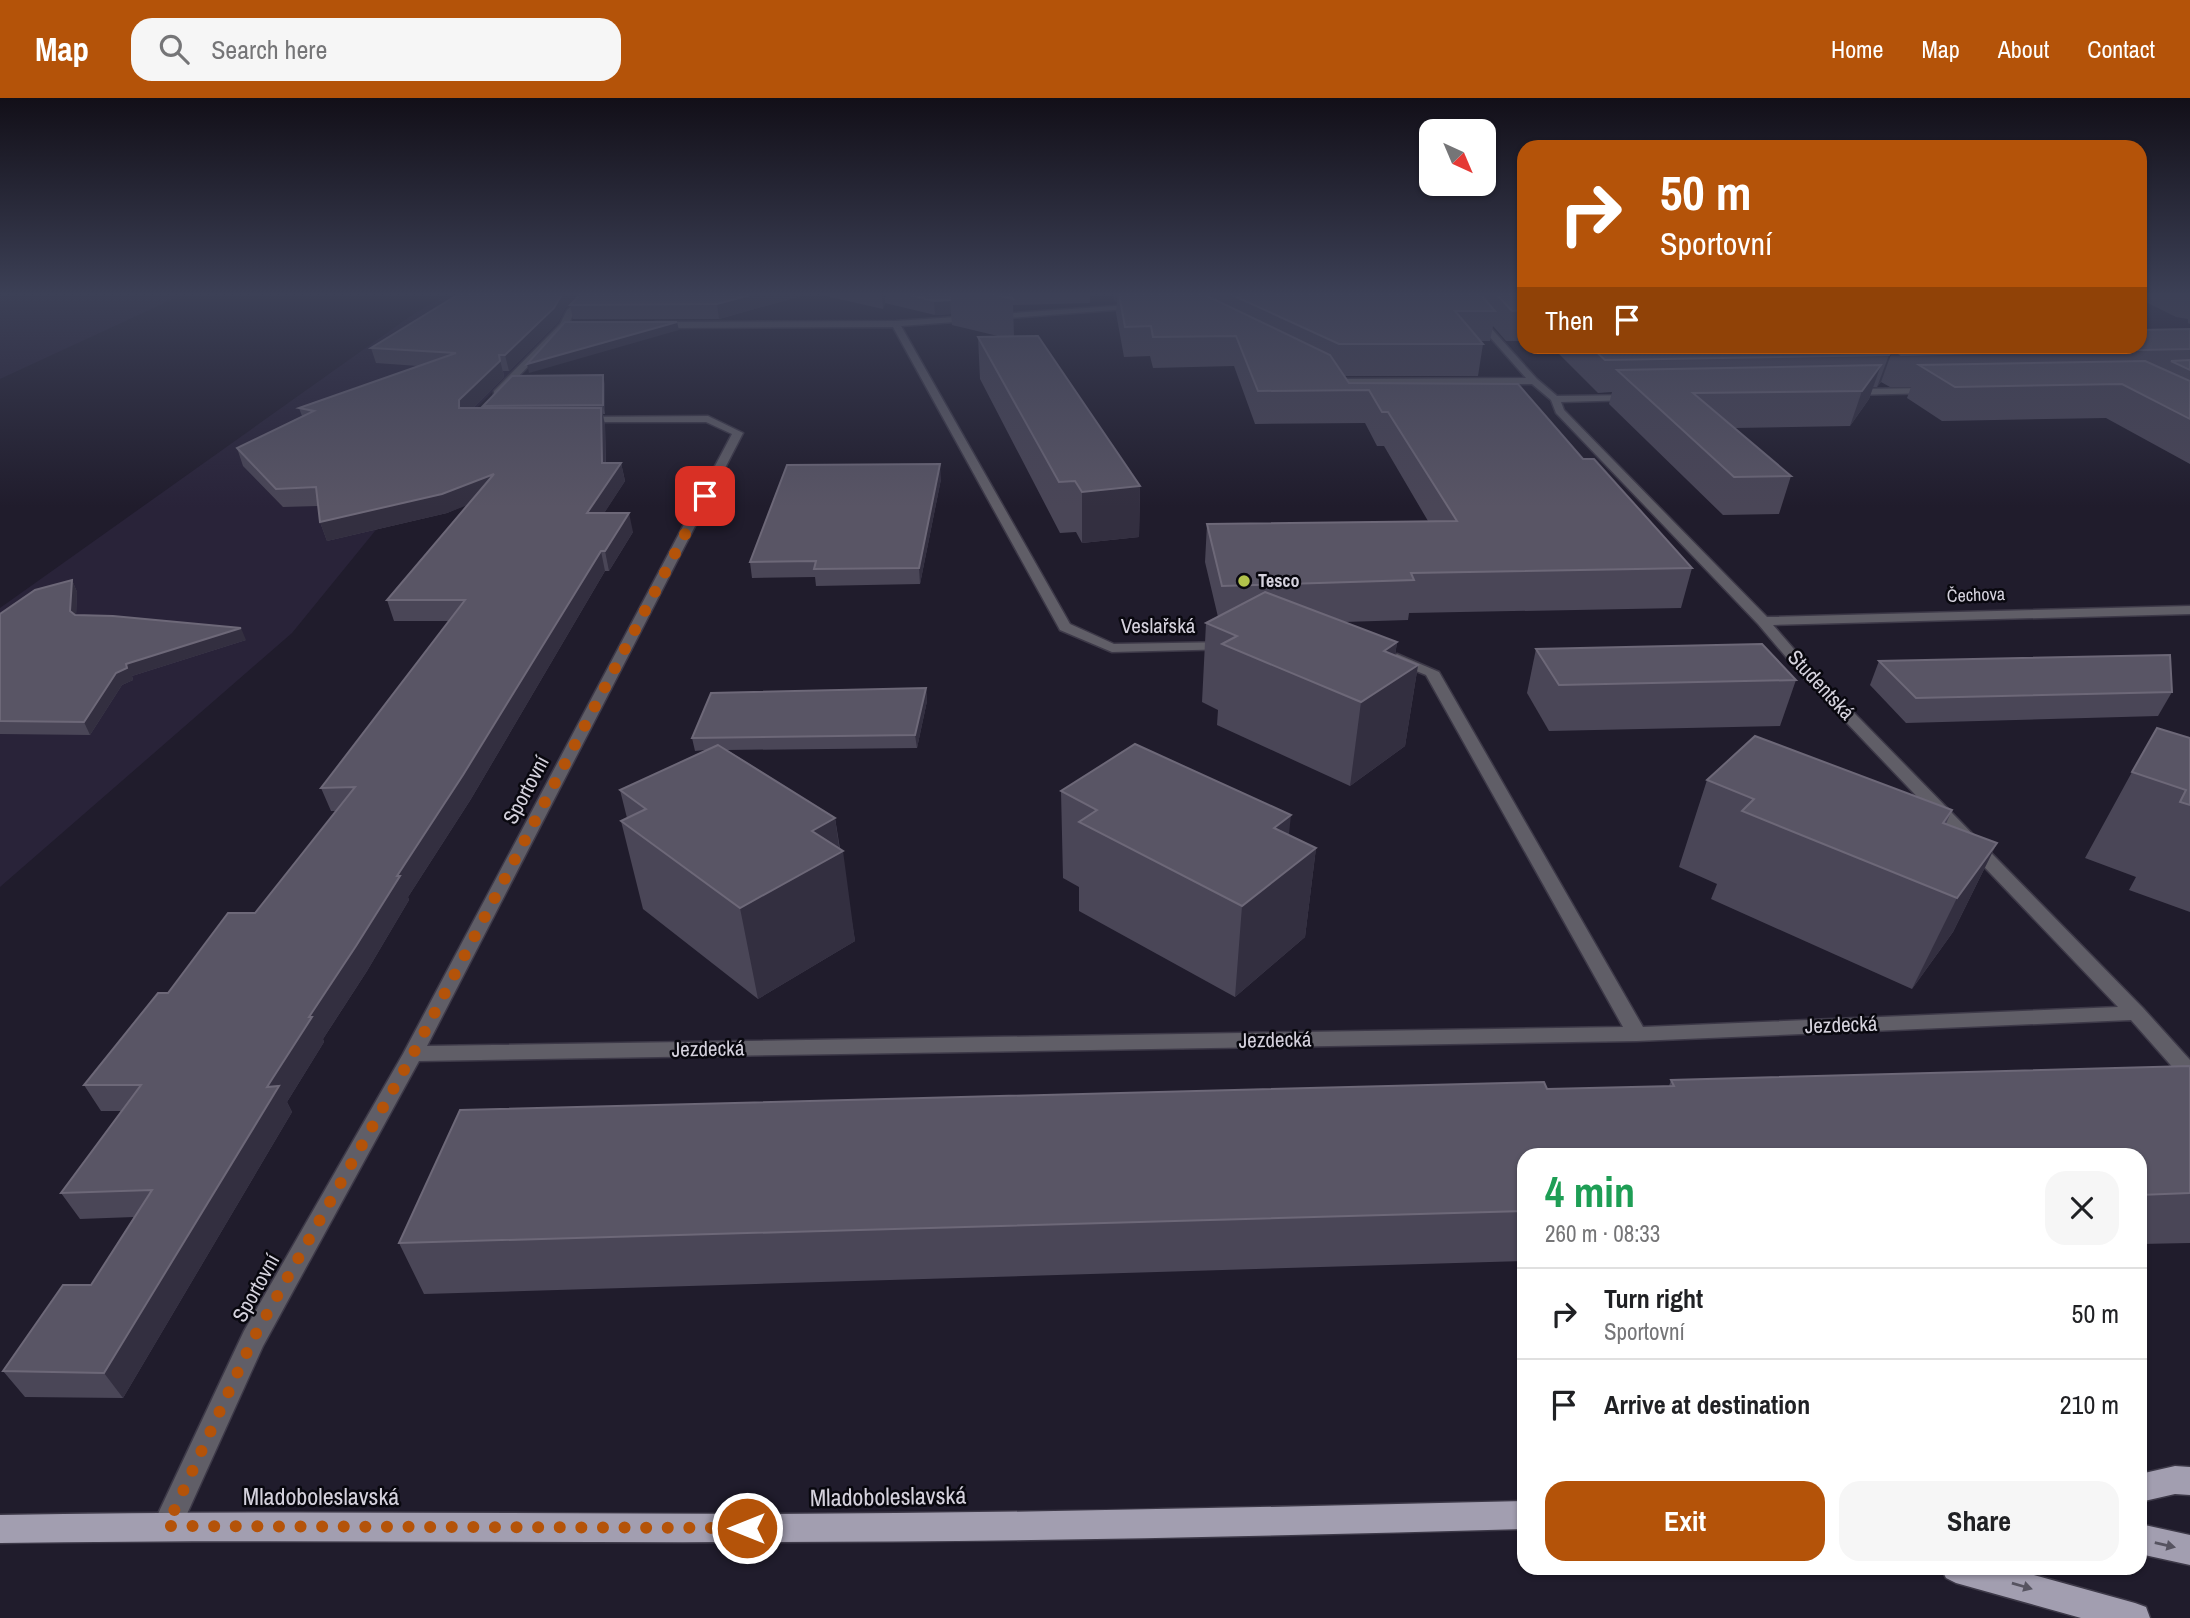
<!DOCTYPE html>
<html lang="en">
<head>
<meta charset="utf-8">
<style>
  :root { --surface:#fff; --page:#f6f6f6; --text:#202124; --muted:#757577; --line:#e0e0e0; --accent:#b45309 }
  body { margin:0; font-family:"Archivo Narrow",sans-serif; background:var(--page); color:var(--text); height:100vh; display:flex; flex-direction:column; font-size:26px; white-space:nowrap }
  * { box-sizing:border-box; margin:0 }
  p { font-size:23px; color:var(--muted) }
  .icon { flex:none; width:38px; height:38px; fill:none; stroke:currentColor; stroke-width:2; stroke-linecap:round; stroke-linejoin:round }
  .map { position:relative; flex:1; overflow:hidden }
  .drawer { position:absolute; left:1517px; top:1050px; width:630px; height:427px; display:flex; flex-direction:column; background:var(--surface); border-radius:21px; box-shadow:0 2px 5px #0004 }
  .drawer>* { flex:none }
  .guide { position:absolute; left:1517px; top:42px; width:630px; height:214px; border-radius:21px; box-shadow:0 2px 5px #0004; background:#b45309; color:#fff; overflow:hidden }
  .needle { width:46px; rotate:136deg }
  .controls { position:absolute; left:1419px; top:21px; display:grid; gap:14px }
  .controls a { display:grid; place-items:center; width:77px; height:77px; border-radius:14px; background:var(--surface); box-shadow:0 2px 5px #0004; font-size:35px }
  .pin { position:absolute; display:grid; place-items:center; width:60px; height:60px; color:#fff; margin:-30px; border-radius:14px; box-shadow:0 4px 10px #0006 }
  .me { position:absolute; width:77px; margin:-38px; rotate:270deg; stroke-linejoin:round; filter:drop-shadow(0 0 5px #0008) }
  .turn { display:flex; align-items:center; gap:24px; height:147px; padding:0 28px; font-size:32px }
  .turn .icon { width:91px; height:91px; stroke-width:2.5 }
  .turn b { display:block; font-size:49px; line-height:60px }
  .then { display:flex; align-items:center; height:66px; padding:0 28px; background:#0003; gap:14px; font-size:26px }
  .round { display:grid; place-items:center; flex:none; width:74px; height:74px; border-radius:21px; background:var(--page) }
  .head { display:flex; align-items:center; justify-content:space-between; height:119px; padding:0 28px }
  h1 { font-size:42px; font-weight:700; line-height:52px; color:#1e9e55 }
  .primary-button { display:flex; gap:14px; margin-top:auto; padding:14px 28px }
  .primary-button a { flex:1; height:80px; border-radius:21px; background:var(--accent); color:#fff; font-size:28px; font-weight:700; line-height:80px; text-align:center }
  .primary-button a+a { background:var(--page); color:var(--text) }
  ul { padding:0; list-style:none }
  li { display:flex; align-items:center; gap:21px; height:91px; padding:0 28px; border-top:2px solid var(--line) }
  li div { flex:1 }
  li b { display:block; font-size:26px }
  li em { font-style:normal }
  header { display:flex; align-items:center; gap:42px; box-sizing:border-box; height:98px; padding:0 35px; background:var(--accent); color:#fff }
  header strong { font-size:33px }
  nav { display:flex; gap:38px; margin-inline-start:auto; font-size:24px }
  .search { width:490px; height:63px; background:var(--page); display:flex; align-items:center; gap:18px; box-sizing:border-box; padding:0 24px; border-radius:21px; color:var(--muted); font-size:26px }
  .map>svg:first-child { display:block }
  .built { fill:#292339 }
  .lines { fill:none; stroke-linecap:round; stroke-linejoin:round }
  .minor-casing { stroke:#3d3948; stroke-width:3 }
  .primary-casing { stroke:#3d3948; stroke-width:3 }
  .minor { fill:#605e67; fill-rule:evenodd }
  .primary { fill:#a29eb0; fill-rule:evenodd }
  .wall { fill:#4a4657 }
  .shaded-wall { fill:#332f40 }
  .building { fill:#595565; stroke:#6d6878; stroke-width:2 }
  .oneway { fill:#565360 }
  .route { stroke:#b45309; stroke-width:12; stroke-dasharray:0 21.6 }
  .poi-dot { fill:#b2c24b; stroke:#09080f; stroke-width:2.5 }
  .labels { text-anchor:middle; stroke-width:5; stroke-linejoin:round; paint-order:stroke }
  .far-poi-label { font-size:18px; font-weight:bold; fill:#d5d2dd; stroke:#09080f; text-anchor:start }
  .far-street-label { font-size:18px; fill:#d5d2dd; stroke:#09080f }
  .street-label { font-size:21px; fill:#d5d2dd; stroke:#09080f }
  .near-street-label { font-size:24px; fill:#d5d2dd; stroke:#09080f }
</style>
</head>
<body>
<header>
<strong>Map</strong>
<div class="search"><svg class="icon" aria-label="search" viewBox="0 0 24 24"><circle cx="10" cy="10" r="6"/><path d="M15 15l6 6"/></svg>Search here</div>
<nav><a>Home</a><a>Map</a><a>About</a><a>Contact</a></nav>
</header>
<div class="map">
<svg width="2190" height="1520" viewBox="0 0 2190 1520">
  <rect width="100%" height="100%" fill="#201c2c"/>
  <g class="built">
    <polygon points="0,196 184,196 0,281"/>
    <polygon points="447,196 587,196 467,320 292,535 0,789 0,510 412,217"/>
    <polygon points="2140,196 2190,196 2190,246 2140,237"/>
  </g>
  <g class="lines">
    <defs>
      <g id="minor">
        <polygon points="587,196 596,196 574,215 567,229 500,297 494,297 494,293 560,226 567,212"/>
        <polygon points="1452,196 1460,196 1537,281 1557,298 1637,297 1637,301 1634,302 1561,304 1564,312 1767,519 2190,508 2190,516 1773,527 1813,573 2143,910 2190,962 2190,984 2183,981 2131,922 1637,943 419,963 263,1248 177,1438 167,1442 157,1438 153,1428 157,1418 244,1233 403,956 732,336 706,324 581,324 576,321 577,319 708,318 743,335 427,948 1623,929 1426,577 1392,563 1390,560 1397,556 1439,574 1643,929 2118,909 1803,579 1758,526 1556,315 1551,302 1532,286 1333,287 1320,280 1325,277 1335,281 1526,280"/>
        <polygon points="1144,206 1141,210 901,228 1070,526 1114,546 1229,544 1234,545 1234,551 1112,554 1060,532 893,229 655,230 651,227 655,224 896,223"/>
        <polygon points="1931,290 1936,293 1934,295 1851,297 1846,294 1851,291"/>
      </g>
      <g id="primary">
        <polygon points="2175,1368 2190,1369 2190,1397 2175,1396 2140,1404 2140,1376"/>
        <path d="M1524,1403V1431C1274,1438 1024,1444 774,1444C516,1445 258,1441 0,1445V1417C258,1412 516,1416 774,1416C1024,1415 1274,1409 1524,1403Z"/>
        <polygon points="2140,1426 2190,1437 2190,1467 2140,1456"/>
        <polygon points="1941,1470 2009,1470 2135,1505 2146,1509 2150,1520 2081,1520 1956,1485 1946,1480"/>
      </g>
    </defs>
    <use href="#minor" class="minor-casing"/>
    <use href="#primary" class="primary-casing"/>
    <use href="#minor" class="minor"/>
    <use href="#primary" class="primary"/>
  </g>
  <g class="wall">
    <polygon points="459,196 808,196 719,221 573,221 570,207 573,204 565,210 558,224 509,273 503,273 504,279 473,310 483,310 483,308 605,286 605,316 603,316 605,327 606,365 621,365 625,383 604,415 633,434 609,473 605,473 471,701 408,799 409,802 367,873 323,941 324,944 287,1004 292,1014 123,1300 25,1299 3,1273 91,1187 134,1119 80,1121 61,1095 121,1013 101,1013 84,987 168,895 255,815 336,713 331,713 321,690 449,523 394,523 387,502 468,406 447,415 327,443 320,424 318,408 283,409 243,368 237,350 302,318 299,310 418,268 376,265 371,250"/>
    <polygon points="817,196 1090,196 1090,205 1013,207 1014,239 1140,388 1139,439 1082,445 1076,434 1060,435 980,281 978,239 1002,239 952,227 951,216 935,217 885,205 883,211"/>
    <polygon points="1113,196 1524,196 1524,243 1506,243 1493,228 1490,243 1481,243 1483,246 1478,278 1344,278 1349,285 1583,361 1692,470 1681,510 1409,515 1408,522 1344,524 1397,544 1395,558 1418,567 1405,648 1350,688 1217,627 1218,612 1202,604 1206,525 1218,519 1205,464 1207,426 1428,423 1384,348 1377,348 1365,325 1255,326 1234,268 1153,270 1150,258 1124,259 1116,215 1117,204 1115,204"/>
    <polygon points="2140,196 2190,196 2190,226 2188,225 2188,221 2176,219 2140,201"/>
    <polygon points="2190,231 2190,366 2106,320 1942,323 1907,300 1911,289 1890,289 1881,284 1877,289 1873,289 1869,301 1850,328 1734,330 1791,378 1779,416 1723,417 1609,306 1612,294 1598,295 1551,248 2140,248"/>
    <polygon points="941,381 920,486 816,488 815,479 752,480 750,464"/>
    <polygon points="72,482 77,494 76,517 246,542 132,578 133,582 122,587 90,637 0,636 0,516"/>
    <polygon points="1536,551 1796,582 1780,628 1549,633 1527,595"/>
    <polygon points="1879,563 2172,594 2158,618 1906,625 1870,587"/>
    <polygon points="926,590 927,603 917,650 727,652 835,720 855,843 758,901 643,811 621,723 627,720 620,692 706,652 695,653 692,640"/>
    <polygon points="2190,640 2190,814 2129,792 2136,779 2085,760 2132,674"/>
    <polygon points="1707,682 1952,712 1946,726 1997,745 1953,834 1912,891 1711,801 1717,786 1679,769"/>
    <polygon points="1061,693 1289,737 1316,750 1305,839 1235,899 1079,813 1079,789 1063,780"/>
    <polygon points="2190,968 2190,1145 2140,1146 2140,1057 1524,1057 1524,1163 424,1196 399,1145 1547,991 1669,988 1671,982"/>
  </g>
  <g class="shaded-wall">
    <polygon points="562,196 583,196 565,210 558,224 509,273 505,257"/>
    <polygon points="754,196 808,196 719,221 717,206"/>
    <polygon points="882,196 885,196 885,205 883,211"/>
    <rect x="1115" y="196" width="2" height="8"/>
    <polygon points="950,202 951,216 935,217 934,203"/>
    <polygon points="677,224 679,232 529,275 527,266"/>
    <polygon points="1893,251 1881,284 1877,289 1889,257"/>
    <polygon points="499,257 504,279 464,319 459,310 459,302"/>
    <polygon points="1881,267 1869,301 1850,328 1862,293"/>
    <polygon points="603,277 605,286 605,316 603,307"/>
    <polygon points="601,310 605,327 606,383 602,365"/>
    <polygon points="621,365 625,383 592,434 587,415"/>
    <polygon points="940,366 941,381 920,486 919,470"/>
    <polygon points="494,376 499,395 447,415 327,443 320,424"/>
    <polygon points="1140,388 1139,439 1082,445 1082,394"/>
    <polygon points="629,415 633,434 609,473 605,453"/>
    <polygon points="601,453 605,473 471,701 408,799 409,802 367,873 323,941 324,944 287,1004 292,1014 123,1300 104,1275 267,989 309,919"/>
    <polygon points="72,482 77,494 76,525 70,513"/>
    <polygon points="241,530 246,542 132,578 133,582 122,587 90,637 84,624 116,575 126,566"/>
    <polygon points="1397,544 1391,585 1418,567 1405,648 1350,688 1361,604 1384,553"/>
    <polygon points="926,590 927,603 917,650 915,637"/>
    <polygon points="1291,717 1285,774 1316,750 1305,839 1235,899 1242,808 1274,730"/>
    <polygon points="835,720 840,755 843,753 855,843 758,901 740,810 812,733"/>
    <polygon points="1997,745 1953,834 1912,891 1957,800"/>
  </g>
  <g class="building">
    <polygon points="459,196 562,196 554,210 505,257 499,257 500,263 459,302 459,310 601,310 602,365 621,365 587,415 629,415 605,453 601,453 463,677 397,778 400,778 356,848 309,919 312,919 267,989 279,988 104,1275 3,1273 63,1187 91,1187 152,1092 61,1095 141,987 84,987 158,895 168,895 228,815 255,815 355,689 321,690 465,502 387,502 494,376 442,396 320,424 316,389 276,391 237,350 314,313 299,310 456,255 371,250"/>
    <polygon points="581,196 754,196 717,206 570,207"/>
    <polygon points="906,196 950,196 950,202 934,203"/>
    <polygon points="991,196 1010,196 1013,201"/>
    <polygon points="1119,196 1203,196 1330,257 1349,285 1518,286 1583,361 1594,361 1692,470 1411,475 1414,482 1222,488 1207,426 1457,423 1388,314 1382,314 1369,292 1258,293 1236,238 1153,239 1151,228 1125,229"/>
    <polygon points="1230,196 1480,196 1495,213 1455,213 1483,246 1339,246"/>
    <polygon points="1496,196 1524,196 1524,212 1512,213"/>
    <polygon points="565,224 677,224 527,266"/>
    <polygon points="2190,231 2190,251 2002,255 1991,248 2140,248 2140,232"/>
    <polygon points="1038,238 1140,388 1082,394 1075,383 1059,384 978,239"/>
    <polygon points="1590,248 1967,248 1979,255 1901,257 1893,251 1889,257 1605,262"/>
    <polygon points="2190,262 2190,272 2171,263"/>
    <polygon points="2145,263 2190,283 2190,321 2122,286 1955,289 1919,267"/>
    <polygon points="1881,267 1862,293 1693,295 1791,378 1734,379 1617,272"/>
    <polygon points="603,277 603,307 483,308 512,278"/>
    <polygon points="940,366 919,470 814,471 816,463 750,464 787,367"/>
    <polygon points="72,482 70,513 75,517 113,518 241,530 126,566 127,570 116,575 84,624 0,623 0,516 35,492"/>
    <polygon points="1265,494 1397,544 1384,553 1418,567 1361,604 1222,546 1237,538 1206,525"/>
    <polygon points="1762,546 1796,582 1559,587 1536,551"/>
    <polygon points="2170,557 2172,594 1916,600 1879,563"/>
    <polygon points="926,590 915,637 692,640 711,595"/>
    <polygon points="2157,630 2190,640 2190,707 2180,704 2186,692 2132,674"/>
    <polygon points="1755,638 1952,712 1943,725 1997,745 1957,800 1742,713 1754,701 1707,682"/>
    <polygon points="1135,646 1291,717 1274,730 1316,750 1242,808 1079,724 1097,712 1061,693"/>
    <polygon points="718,647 835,720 812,733 843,753 740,810 621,723 646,711 620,692"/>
    <polygon points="2190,968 2190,1095 2140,1097 2140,1057 1524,1057 1524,1113 399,1145 460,1012 1544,984 1547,991 1674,988 1671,982"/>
  </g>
  <defs><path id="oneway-solid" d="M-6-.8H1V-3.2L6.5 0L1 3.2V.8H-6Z" transform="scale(1.75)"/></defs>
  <g class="oneway">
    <use href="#oneway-solid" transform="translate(2165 1447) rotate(13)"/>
    <use href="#oneway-solid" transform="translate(2022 1488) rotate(16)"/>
  </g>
  <linearGradient id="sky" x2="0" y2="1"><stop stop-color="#120f18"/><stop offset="0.48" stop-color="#3c4056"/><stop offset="1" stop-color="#3c4056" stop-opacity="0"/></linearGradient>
  <rect width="2190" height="409" fill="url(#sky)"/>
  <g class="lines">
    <polyline class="route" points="705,398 413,956 253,1241 167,1428 747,1430"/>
  </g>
  <circle class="poi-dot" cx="1244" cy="483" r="7"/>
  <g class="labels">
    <g class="far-poi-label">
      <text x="1258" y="489">Tesco</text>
    </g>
    <g class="far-street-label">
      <text transform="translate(1976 497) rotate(-2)" y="6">Čechova</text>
    </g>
    <g class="street-label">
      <text x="1158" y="535">Veslařská</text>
      <text transform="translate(1821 587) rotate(47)" y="7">Studentská</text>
      <text transform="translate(526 692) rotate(-62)" y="7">Sportovní</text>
      <text transform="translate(1841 927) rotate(-2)" y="7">Jezdecká</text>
      <text transform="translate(1275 942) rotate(-1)" y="7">Jezdecká</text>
      <text transform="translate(708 951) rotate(-1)" y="7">Jezdecká</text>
      <text transform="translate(256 1190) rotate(-61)" y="7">Sportovní</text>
    </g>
    <g class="near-street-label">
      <text x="321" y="1407">Mladoboleslavská</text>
      <text transform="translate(888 1399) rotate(-1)" y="8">Mladoboleslavská</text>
    </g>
  </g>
</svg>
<div class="controls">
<a><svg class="needle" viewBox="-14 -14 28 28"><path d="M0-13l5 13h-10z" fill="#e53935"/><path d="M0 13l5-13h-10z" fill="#757577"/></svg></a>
</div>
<div class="pin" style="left:705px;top:398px;background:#d93025"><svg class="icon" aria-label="arrive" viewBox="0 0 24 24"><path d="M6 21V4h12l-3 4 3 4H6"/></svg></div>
<svg class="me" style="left:747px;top:1430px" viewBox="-20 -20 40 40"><circle r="17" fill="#b45309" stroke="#fff" stroke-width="3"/><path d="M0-11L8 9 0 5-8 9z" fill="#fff"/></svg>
<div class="guide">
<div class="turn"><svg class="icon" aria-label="right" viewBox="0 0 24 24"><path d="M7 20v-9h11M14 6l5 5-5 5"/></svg><div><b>50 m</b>Sportovní</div></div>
<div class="then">Then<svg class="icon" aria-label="arrive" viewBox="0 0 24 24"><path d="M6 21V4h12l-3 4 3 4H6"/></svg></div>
</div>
<section class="drawer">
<div class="head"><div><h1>4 min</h1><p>260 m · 08:33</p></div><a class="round"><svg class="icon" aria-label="close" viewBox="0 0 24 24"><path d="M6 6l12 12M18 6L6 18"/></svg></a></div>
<ul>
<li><svg class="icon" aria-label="right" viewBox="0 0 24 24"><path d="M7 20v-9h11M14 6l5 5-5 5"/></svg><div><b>Turn right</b><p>Sportovní</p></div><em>50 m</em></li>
<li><svg class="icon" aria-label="arrive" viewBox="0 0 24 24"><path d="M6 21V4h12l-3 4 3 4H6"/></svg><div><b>Arrive at destination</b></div><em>210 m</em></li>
</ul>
<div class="primary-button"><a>Exit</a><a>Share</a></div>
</section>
</div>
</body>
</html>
